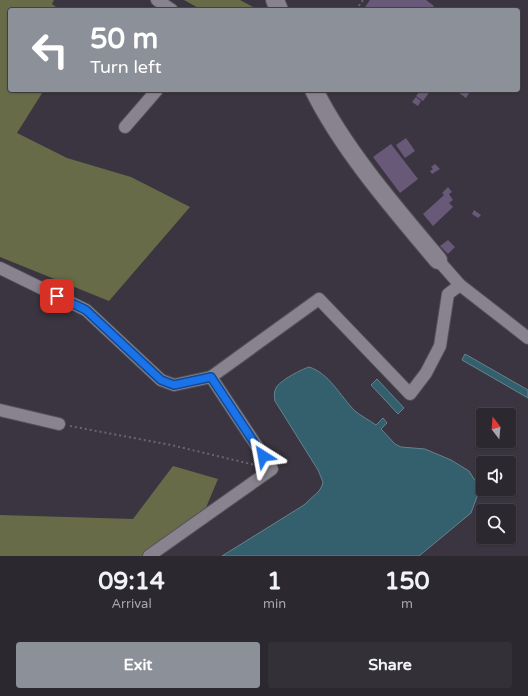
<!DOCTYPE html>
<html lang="en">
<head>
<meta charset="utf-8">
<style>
  :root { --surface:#2c2830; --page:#343038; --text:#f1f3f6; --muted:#a6a6ab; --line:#48444c; --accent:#8c9099 }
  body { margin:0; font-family:"Varela Round",sans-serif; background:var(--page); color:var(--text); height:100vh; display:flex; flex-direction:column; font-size:15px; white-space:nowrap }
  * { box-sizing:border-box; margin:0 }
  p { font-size:13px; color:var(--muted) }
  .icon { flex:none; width:22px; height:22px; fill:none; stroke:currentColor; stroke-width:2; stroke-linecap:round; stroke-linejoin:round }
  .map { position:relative; height:556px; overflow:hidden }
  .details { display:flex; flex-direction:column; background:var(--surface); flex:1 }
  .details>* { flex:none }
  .top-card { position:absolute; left:8px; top:8px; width:512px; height:84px; border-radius:4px; box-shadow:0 1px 3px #0004,0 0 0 1px var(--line); background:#8c9099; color:#fff; overflow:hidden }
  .needle { width:26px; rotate:344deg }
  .fabs { position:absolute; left:476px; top:408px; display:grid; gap:8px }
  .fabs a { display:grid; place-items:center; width:40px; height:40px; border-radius:4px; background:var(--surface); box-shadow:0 1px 3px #0004,0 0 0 1px var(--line); font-size:20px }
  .pin { position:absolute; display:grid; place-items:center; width:34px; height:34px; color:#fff; margin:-17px; border-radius:8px; box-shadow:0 2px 6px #0006 }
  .me { position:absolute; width:44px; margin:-22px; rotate:326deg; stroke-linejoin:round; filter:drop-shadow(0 0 3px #0008) }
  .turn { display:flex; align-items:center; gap:14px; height:84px; padding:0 16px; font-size:18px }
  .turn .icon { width:52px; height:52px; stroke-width:2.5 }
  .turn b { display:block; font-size:28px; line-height:34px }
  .eta { display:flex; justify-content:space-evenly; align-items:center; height:68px; text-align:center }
  .eta b { font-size:24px; font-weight:700; line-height:28px }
  .primary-button { display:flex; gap:8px; margin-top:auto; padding:8px 16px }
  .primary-button a { flex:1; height:46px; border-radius:4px; background:var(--accent); color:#fff; font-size:16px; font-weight:700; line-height:46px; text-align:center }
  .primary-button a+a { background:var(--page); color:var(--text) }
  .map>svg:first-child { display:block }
  .forest { fill:#676b47 }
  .water { fill:#33606c; stroke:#64838e }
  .building { fill:#685979 }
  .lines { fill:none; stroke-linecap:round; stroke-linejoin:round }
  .street-casing { stroke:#54515a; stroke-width:14 }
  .secondary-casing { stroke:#54515a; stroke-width:20 }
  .path { stroke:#6a666f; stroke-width:2; stroke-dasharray:2 3; stroke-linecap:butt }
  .street { stroke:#88838f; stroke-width:12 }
  .secondary { stroke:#88838f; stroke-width:18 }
  .route-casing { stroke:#114b97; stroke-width:10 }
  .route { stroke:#1a73e8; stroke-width:7 }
</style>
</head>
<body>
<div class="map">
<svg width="528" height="556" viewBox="0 0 528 556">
  <rect width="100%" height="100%" fill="#3a3540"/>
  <g class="forest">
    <polygon points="0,0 54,0 52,4 60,10 10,10 10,90 44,90 17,133 67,158 131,177 190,207 109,301 0,257"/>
    <polygon points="184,0 240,0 259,10 202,10"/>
    <polygon points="173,466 218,479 200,522 159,549 143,556 0,556 0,515 133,519"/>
  </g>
  <g class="water">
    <polygon points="465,354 528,390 528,398 462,360"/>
    <path d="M309,367C329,373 341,397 355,411C361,416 369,420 376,425L383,418L387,423L381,429L395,444L401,447L425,449L451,460L469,471L476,482L478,494L471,513L419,556H222L304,505L319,491L322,486L323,482L318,470L275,401C274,396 274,392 276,388C279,381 302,369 309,367Z"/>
    <polygon points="377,379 404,408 398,414 371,385"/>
  </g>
  <g class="building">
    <polygon points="370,0 426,0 434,6 431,10 363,10"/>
    <polygon points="421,90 431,90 423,101 416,96"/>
    <polygon points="455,90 471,90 466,98"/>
    <polygon points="416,97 421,101 418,106 412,102"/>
    <polygon points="406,138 415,151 405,158 396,145"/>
    <polygon points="391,144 418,179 400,193 373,157"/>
    <polygon points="435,164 440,169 432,174 430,171 433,169 431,167"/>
    <polygon points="448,187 452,192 449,194 453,200 449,203 453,207 433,226 423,214 444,195 442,193"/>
    <polygon points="474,210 481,215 478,218 472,214"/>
    <polygon points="448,240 455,247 448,254 440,246"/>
  </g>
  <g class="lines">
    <defs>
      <g id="street">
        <polyline points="157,0 172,10"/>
        <polyline points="125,127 157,90"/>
        <polyline points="438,260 460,285 528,338"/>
        <polyline points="0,268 86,310 161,380 174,385 211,377"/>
        <polyline points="0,410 59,424"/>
        <polyline points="149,556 272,469 211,377 319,299 410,394 426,373 440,346 448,294 460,285"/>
      </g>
      <g id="secondary">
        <polyline points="275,0 279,10"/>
        <path d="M314,90C343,149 395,209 438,260"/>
      </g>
    </defs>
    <use href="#street" class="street-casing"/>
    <use href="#secondary" class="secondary-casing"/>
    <g class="path">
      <polyline points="356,10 363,0"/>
      <polyline points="70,426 171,445 255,465"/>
    </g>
    <use href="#street" class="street"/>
    <use href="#secondary" class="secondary"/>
  </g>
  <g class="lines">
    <defs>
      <polyline id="route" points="57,296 86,310 161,380 174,385 211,377 263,456"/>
    </defs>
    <use href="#route" class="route-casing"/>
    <use href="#route" class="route"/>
  </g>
</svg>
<div class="fabs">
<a><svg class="needle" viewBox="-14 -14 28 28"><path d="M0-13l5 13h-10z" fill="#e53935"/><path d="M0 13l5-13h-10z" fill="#a6a6ab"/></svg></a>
<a><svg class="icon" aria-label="sound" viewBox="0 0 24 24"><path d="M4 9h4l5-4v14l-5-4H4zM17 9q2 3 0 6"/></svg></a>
<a><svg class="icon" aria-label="search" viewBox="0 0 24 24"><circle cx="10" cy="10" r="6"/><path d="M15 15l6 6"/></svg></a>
</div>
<div class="pin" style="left:57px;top:296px;background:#d93025"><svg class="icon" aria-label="arrive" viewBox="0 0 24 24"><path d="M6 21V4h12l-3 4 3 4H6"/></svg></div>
<svg class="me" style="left:263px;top:456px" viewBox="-20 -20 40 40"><path d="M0-17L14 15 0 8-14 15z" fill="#1a73e8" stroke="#fff" stroke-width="4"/></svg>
<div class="top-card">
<div class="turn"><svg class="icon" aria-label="left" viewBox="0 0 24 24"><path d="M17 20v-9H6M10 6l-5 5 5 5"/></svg><div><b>50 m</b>Turn left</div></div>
</div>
</div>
<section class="details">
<div class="eta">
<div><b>09:14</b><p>Arrival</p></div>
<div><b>1</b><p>min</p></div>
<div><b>150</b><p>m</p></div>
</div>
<div class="primary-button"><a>Exit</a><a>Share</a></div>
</section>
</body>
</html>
